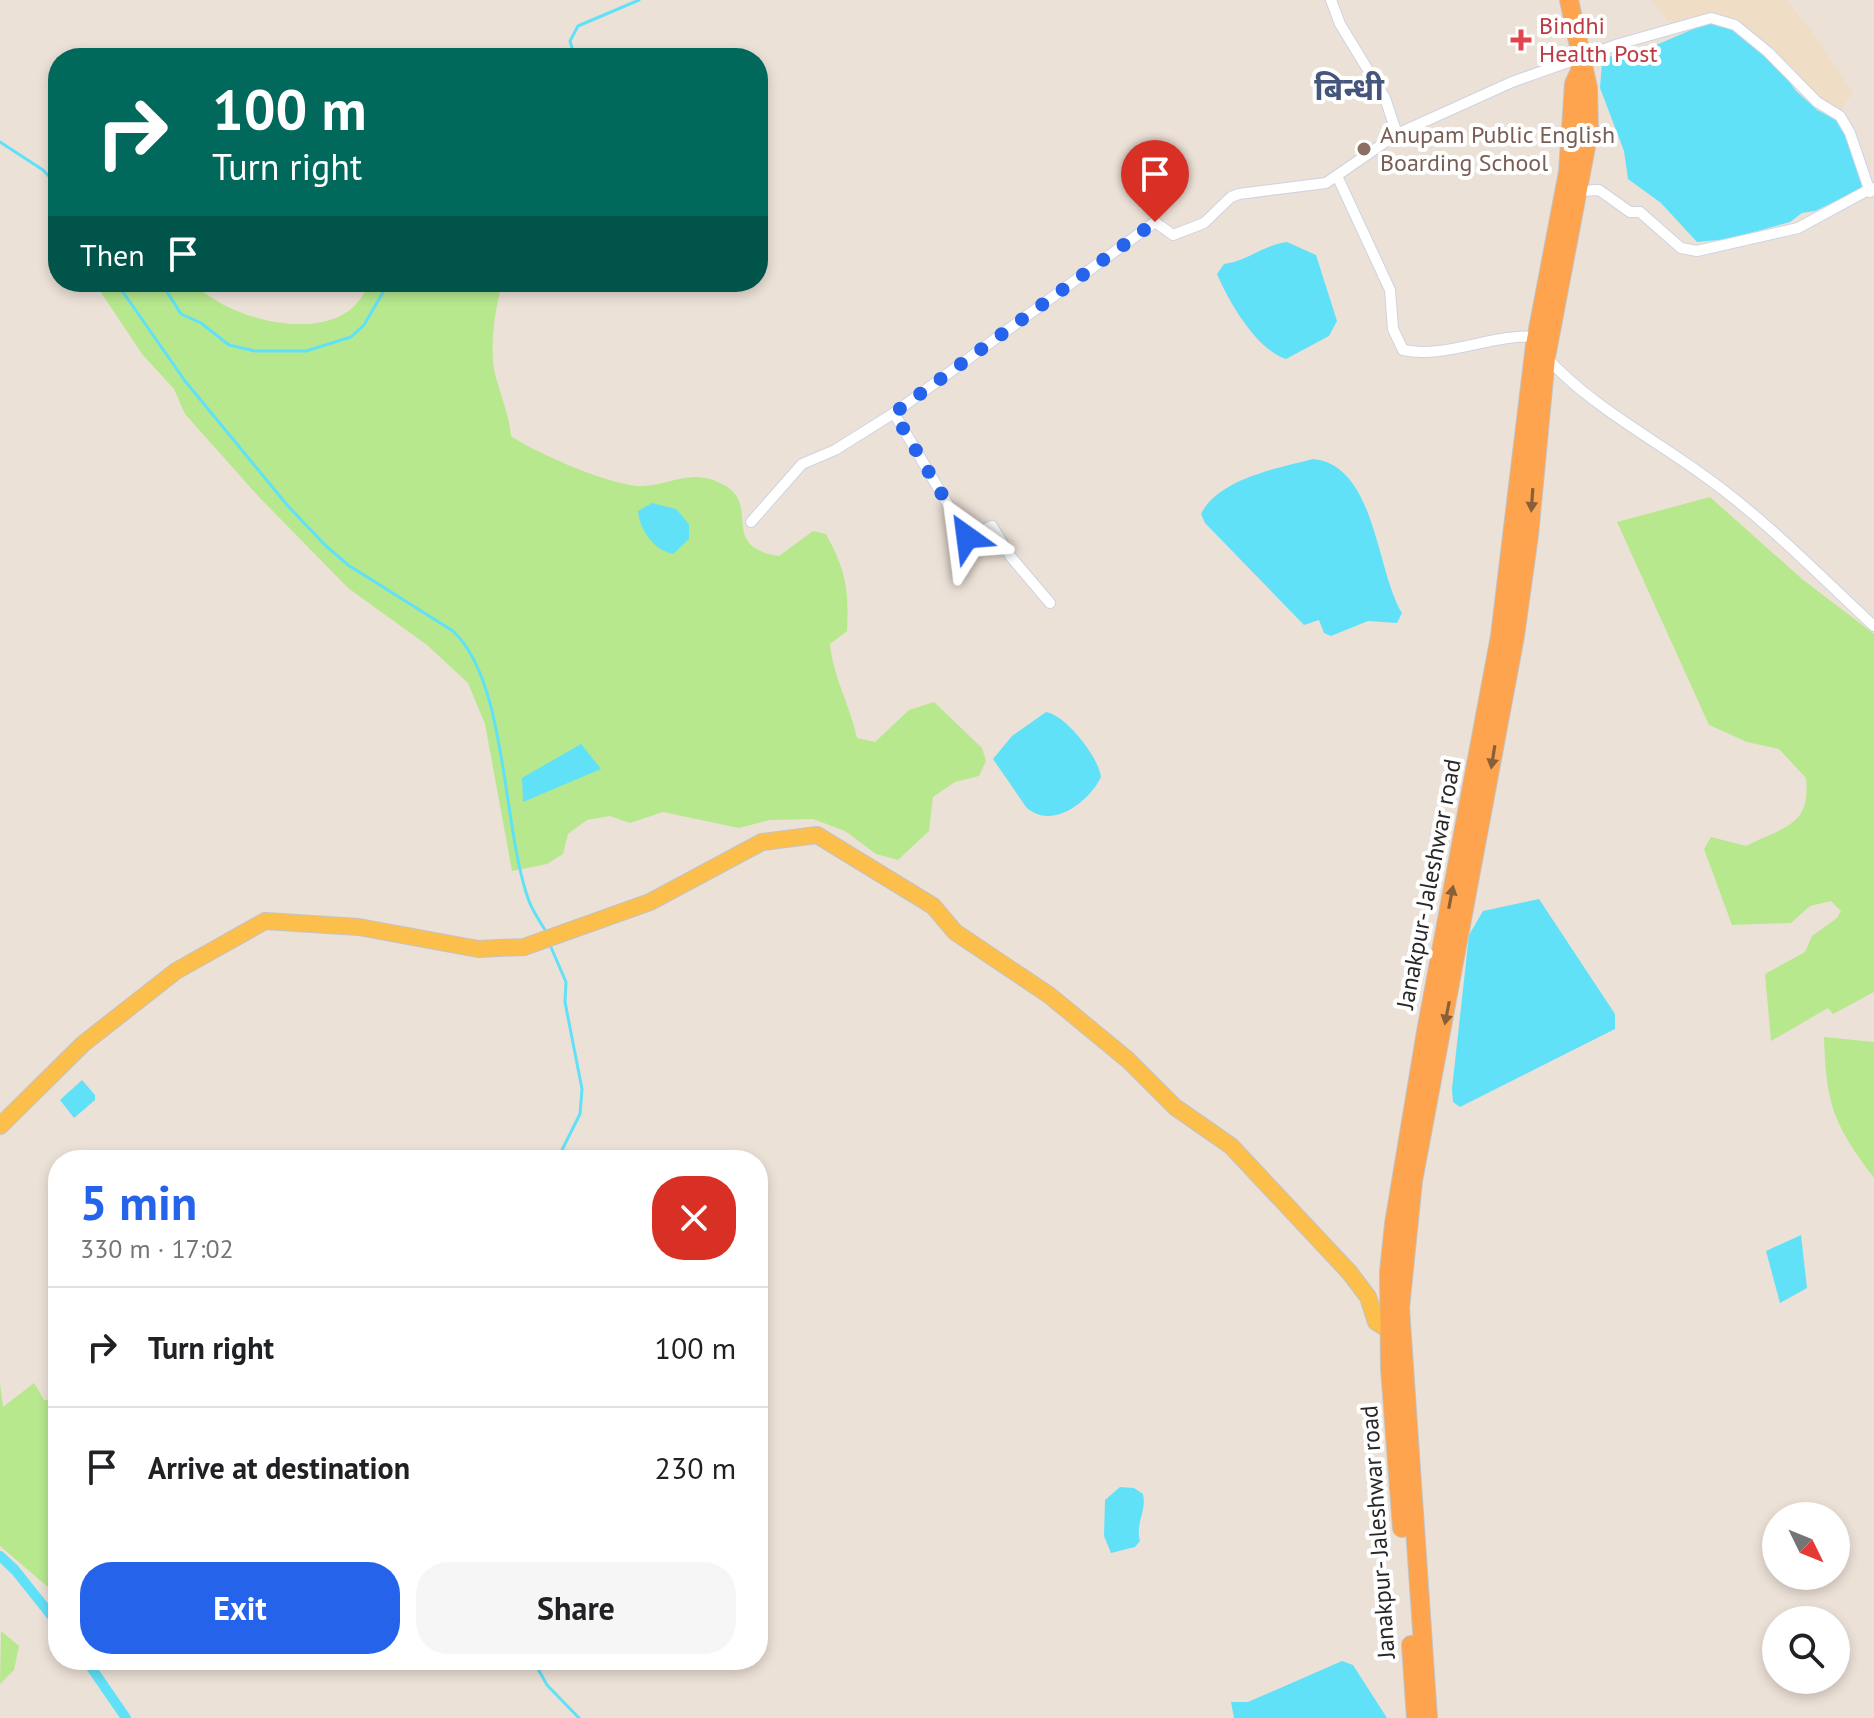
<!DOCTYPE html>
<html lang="en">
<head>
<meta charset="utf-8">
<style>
  :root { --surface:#fff; --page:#f6f6f6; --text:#202124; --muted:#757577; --line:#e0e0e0; --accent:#2563eb }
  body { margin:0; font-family:"PT Sans","Noto Sans Devanagari",sans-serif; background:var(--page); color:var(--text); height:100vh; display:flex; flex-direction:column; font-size:30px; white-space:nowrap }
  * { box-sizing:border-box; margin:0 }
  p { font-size:26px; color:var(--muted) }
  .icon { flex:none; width:44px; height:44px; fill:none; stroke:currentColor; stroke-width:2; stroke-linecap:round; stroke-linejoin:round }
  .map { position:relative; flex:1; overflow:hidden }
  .panel { position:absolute; left:48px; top:1150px; width:720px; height:520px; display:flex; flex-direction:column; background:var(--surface); border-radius:32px; box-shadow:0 4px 12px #0003 }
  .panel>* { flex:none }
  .top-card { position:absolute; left:48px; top:48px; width:720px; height:244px; border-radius:32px; box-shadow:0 4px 12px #0003; background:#00695c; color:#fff; overflow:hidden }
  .needle { width:52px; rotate:133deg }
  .fabs { position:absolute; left:1762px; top:1502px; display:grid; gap:16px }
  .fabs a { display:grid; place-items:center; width:88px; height:88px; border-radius:50%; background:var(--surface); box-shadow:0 4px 12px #0003; font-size:40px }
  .pin { position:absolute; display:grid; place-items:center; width:68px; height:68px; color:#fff; margin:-82px -34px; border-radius:50% 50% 50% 0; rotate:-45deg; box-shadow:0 0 8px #0007 }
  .pin .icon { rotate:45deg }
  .me { position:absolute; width:88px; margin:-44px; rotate:329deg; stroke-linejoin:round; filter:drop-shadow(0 0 6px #0008) }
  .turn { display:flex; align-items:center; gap:28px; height:168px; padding:0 32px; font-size:36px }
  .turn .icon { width:104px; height:104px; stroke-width:2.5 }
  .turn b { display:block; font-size:56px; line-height:68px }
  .then { display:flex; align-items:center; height:76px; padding:0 32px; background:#0003; gap:16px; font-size:30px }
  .round { display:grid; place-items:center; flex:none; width:84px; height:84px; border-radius:32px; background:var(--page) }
  .summary { display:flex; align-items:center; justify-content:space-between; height:136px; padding:0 32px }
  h1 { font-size:48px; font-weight:800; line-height:60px; color:var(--accent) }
  .action { display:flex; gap:16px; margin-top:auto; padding:16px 32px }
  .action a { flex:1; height:92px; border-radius:32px; background:var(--accent); color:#fff; font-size:32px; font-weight:800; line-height:92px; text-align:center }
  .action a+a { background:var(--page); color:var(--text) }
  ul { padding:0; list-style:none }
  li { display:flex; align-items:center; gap:24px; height:120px; padding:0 32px; border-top:2px solid var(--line) }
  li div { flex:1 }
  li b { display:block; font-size:30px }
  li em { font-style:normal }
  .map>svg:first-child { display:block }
  .education { fill:#efddc5 }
  .green { fill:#b7e88e }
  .water { fill:#60e1f8 }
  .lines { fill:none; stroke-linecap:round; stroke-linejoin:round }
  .stream { stroke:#60e1f8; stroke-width:3 }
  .canal { stroke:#60e1f8; stroke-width:10 }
  .minor-casing { stroke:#cdd3e2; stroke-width:12 }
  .primary-casing { stroke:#c3c3c3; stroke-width:18 }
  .trunk-casing { stroke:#c3c3c3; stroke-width:20 }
  .minor { stroke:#fff; stroke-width:10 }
  .primary { stroke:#fcbf4c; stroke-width:16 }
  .trunk { stroke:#fea34e; stroke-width:18 }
  .oneway { fill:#885f39 }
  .route { stroke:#2563eb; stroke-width:14; stroke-dasharray:0 25.2 }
  .health-dot { fill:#e0444e; stroke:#fff; stroke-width:3 }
  .education-dot { fill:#8d6e63; stroke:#fff; stroke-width:3 }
  .labels { text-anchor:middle; stroke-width:8; stroke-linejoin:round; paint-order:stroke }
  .health-label { font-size:24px; fill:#be3a42; stroke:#fff; text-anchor:start }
  .education-label { font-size:24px; fill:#785e54; stroke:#fff; text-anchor:start }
  .street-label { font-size:24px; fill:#282828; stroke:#fff }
  .district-label { font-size:32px; font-weight:bold; fill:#45557b; stroke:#fff }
</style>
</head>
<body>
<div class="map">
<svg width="1874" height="1718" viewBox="0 0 1874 1718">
  <rect width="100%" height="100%" fill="#ece1d7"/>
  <polygon class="education" points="1651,0 1786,0 1812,31 1853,93 1839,112 1829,107 1769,50 1672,26"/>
  <g class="green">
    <path d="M94,282C121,282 154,277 180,282C197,285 214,301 230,308C274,328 350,339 369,282H503C495,307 490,343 494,369C499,393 509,412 511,436C536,453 611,486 641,486C670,486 687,469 718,482C766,502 715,546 779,556L813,531L826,534C846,571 849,589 847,631L830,644C833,677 850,705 857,738L875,742L909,710L934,702L982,748L986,761L979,776L955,782L933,797L929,831L898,860L876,854L845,831L813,819L770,820L739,828L663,812L630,823L610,816L587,820L568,834L563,854L547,864L512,871L485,724L468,683L427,645L348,588L258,496L185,414L174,389L142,354Z"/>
    <path d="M1710,497L1802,579L1874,634V992L1833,1014L1828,1008L1771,1041L1765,974L1805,952L1812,936L1837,918L1841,911L1831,901L1810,906L1791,923L1732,925L1704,849L1711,837L1746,846C1784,826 1811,827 1806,778L1779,749L1747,742L1709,725L1617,522Z"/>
    <path d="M1824,1037L1874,1042V1178C1833,1124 1826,1104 1824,1037Z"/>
    <polygon points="0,1383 3,1407 34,1383 44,1400 58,1400 58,1590 55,1593 0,1546"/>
    <polygon points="1,1631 19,1646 14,1670 0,1684"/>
  </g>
  <g class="water">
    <polygon points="1712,21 1721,21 1772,58 1796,91 1817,110 1842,123 1863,188 1815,211 1802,213 1790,222 1728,239 1697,242 1661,203 1628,179 1624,151 1600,88 1602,62 1608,57 1649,48"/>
    <path d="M1287,242L1316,255L1337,321L1329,336L1286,359C1256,349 1229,302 1217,274L1224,264C1247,261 1264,245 1287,242Z"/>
    <path d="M1313,459C1376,465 1376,571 1402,613L1397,623L1368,621L1331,636L1324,633L1319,620L1304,625L1205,523L1201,514C1218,479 1278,468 1313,459Z"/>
    <path d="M652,503L676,509L689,524V539L673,554C654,550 640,531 638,511Z"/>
    <path d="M1046,712C1066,715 1099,758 1101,777C1089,802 1051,831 1026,807L993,759L1012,736Z"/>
    <polygon points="581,744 601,769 523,802 522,778"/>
    <polygon points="1539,899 1615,1014 1615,1029 1460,1107 1453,1102 1452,1089 1469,935 1483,911"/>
    <polygon points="82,1080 95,1095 95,1100 74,1118 60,1100"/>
    <polygon points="1801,1235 1807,1288 1780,1303 1766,1251"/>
    <path d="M1120,1487L1134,1488L1143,1494C1147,1511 1135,1524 1140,1541L1135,1547L1111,1553L1104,1536L1105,1500Z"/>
    <polygon points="1342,1661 1353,1665 1387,1718 1234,1718 1231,1702 1248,1702"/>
  </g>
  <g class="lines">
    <g class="stream">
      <polyline points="575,58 570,41 578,26 639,0"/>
      <polyline points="0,142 43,170 58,186"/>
      <path d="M116,282L185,381L288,506L325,545L348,565L453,631C508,682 502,828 529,901C533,912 541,923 547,933"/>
      <polyline points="145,291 158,285 164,287 181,314 201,323 229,345 255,351 306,351 351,337 364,325 389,282"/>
      <polyline points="550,945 566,982 565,1002 582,1089 580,1114 557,1160"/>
      <polyline points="533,1660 547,1685 579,1718"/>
    </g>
    <g class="canal">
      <polyline points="0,1556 15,1570 58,1624"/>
      <polyline points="86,1660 126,1718"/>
    </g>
    <defs>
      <g id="minor">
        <polyline points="1331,0 1340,24 1385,98 1397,134"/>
        <path d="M1338,178L1390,290L1393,329L1403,350C1447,359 1492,333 1537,337"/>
        <polyline points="1579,191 1599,190 1630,212 1640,212 1681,248 1697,251 1798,228 1872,188"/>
        <path d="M1546,357C1591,406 1649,436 1703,475C1765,519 1818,574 1874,626"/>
        <polyline points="894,413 967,537 992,526 1011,557 1050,603"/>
        <polyline points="751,522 802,464 835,450 894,413 1155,222 1173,235 1204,223 1231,197 1239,194 1326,183 1397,134 1512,82 1619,44 1711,18 1735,25 1768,52 1817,102 1840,116 1850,133 1870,192"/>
      </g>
      <polyline id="primary" points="0,1126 83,1044 176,971 265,921 359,927 478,949 524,947 650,902 762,842 817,835 933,906 955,932 1049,995 1128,1060 1175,1107 1231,1146 1350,1273 1368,1297 1376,1322 1396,1334"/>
      <g id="trunk">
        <polyline points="1402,1528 1390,1368 1389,1272 1394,1224 1426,1032 1500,636 1535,345 1568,172 1574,84 1583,64"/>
        <polyline points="1411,1645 1416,1718"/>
        <polyline points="1428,1718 1400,1308 1413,1181 1515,636 1529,535 1546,357 1589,131 1588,88 1569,0"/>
      </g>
    </defs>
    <use href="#minor" class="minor-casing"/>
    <use href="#primary" class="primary-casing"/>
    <use href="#trunk" class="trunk-casing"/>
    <use href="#minor" class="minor"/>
    <use href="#primary" class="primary"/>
    <use href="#trunk" class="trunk"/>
  </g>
  <defs><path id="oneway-solid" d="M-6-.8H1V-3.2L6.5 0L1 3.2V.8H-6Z" transform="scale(2)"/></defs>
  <g class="oneway">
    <use href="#oneway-solid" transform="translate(1532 500) rotate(94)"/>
    <use href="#oneway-solid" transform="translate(1493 757) rotate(99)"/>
    <use href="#oneway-solid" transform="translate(1451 897) rotate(-79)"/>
    <use href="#oneway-solid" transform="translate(1447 1013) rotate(101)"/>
  </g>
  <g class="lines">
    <polyline class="route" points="967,537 894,413 1155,222"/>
  </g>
  <path class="health-dot" d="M1517 28h8v8h8v8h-8v8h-8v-8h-8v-8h8z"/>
  <circle class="education-dot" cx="1364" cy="149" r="8"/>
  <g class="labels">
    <g class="health-label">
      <text x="1539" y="34">Bindhi<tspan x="1539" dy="28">Health Post</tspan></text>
    </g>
    <g class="education-label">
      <text x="1380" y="143">Anupam Public English<tspan x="1380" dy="28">Boarding School</tspan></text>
    </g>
    <g class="street-label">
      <text transform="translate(1429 884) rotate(-79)" y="8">Janakpur- Jaleshwar road</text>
      <text transform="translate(1378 1532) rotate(-94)" y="8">Janakpur- Jaleshwar road</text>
    </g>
    <g class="district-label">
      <text x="1349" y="100">बिन्धी</text>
    </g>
  </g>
</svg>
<div class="fabs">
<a><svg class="needle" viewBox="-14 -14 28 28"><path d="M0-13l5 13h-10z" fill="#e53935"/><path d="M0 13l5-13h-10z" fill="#757577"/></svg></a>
<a><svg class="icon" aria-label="search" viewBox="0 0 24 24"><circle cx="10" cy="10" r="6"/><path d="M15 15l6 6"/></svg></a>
</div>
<div class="pin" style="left:1155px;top:222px;background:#d93025"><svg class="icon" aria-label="arrive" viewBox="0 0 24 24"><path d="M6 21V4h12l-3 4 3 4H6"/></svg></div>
<svg class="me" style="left:967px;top:537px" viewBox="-20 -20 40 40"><path d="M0-17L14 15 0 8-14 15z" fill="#2563eb" stroke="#fff" stroke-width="4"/></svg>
<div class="top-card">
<div class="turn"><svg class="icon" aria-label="right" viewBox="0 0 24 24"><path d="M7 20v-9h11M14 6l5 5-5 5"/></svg><div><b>100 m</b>Turn right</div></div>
<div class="then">Then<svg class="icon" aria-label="arrive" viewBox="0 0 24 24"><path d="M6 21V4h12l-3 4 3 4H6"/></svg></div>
</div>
<section class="panel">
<div class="summary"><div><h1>5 min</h1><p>330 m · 17:02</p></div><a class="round" style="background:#d93025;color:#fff"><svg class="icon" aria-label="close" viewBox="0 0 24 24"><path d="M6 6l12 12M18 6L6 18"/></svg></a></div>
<ul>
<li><svg class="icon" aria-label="right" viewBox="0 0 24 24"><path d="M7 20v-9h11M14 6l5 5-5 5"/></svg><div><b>Turn right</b></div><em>100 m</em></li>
<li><svg class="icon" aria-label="arrive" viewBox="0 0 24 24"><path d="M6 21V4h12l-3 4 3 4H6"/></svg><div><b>Arrive at destination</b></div><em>230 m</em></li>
</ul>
<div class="action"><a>Exit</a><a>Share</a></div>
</section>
</div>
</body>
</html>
